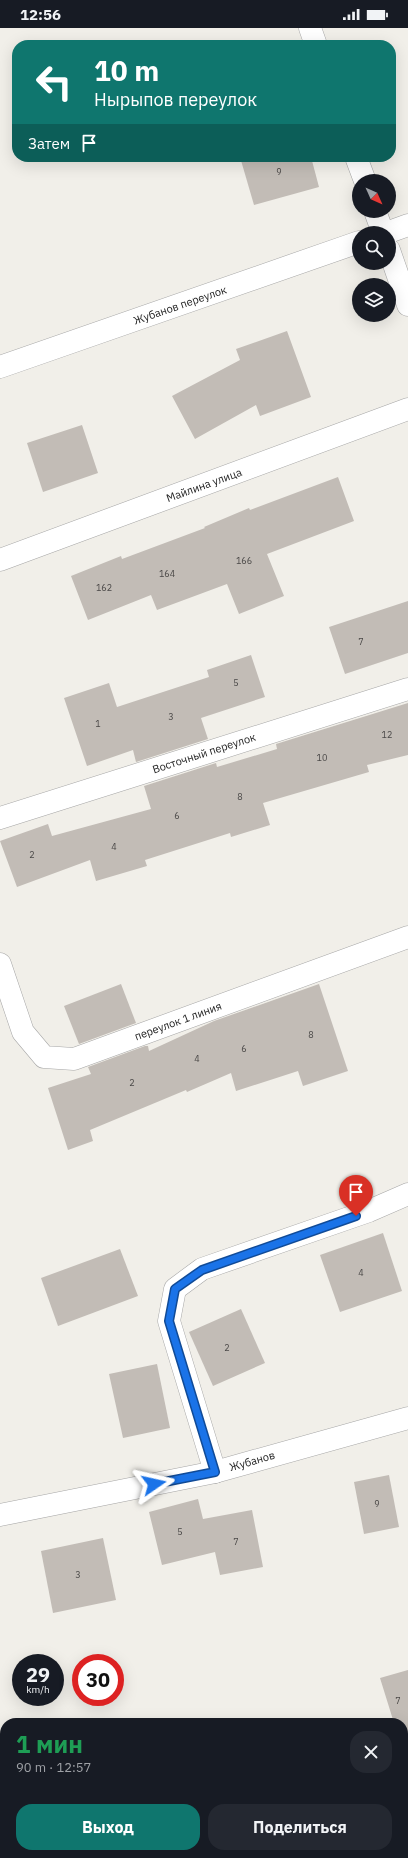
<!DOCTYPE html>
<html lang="ru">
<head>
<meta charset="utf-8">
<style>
  :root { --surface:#171b24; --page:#242831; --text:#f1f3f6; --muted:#9ea1a6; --accent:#0f766e }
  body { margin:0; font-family:"IBM Plex Sans",sans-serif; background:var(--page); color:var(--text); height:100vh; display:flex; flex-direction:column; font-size:15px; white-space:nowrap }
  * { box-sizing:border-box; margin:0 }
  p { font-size:13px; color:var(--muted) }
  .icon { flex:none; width:22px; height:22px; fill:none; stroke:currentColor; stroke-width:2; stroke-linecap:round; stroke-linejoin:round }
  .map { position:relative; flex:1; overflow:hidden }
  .panel { position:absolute; left:0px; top:1690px; width:408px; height:140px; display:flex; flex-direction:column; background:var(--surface); border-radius:16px 16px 0 0; box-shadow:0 4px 16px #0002 }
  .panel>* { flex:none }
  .hud { position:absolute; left:12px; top:12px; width:384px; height:122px; border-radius:16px; box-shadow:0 4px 16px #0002; background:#0f766e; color:#fff; overflow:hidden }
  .needle { width:26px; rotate:135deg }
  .controls { position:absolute; left:352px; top:146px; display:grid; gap:8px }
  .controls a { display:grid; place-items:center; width:44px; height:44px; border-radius:50%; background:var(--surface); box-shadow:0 4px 16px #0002; font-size:20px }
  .speed { position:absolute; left:12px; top:1626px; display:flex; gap:8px; font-size:20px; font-weight:700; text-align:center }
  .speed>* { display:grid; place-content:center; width:52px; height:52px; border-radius:50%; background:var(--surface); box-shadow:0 4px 16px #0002; line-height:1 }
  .speed small { font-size:10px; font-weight:400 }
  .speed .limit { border:6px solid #d22; background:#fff; color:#111 }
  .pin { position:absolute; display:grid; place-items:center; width:34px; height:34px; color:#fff; margin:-41px -17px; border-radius:50% 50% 50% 0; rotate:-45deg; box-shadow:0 0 4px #0007 }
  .pin .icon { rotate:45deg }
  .me { position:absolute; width:44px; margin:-22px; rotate:79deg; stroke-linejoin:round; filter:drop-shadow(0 0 3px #0008) }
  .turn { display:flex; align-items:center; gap:14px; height:84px; padding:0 16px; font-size:18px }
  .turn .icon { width:52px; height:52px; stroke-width:2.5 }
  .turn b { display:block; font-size:28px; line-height:34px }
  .then { display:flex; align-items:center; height:38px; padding:0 16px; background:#0003; gap:8px; font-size:15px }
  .round { display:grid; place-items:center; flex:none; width:42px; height:42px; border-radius:16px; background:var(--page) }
  .head { display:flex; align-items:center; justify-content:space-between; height:68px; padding:0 16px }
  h1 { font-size:24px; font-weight:700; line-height:30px; color:#1e9e55 }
  .primary-button { display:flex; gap:8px; margin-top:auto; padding:8px 16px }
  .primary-button a { flex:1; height:46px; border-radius:16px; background:var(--accent); color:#fff; font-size:16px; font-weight:700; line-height:46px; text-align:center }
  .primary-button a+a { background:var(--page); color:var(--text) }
  .status { display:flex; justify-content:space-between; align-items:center; height:28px; padding:0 20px; background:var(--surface); direction:ltr }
  .status svg { height:11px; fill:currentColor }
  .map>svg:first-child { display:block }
  .building { fill:#c2bcb6 }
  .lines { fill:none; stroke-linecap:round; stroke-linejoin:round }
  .minor-casing { stroke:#a6a6a6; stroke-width:23 }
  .minor { stroke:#fff; stroke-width:22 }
  .route-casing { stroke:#114b97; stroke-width:10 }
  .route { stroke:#1a73e8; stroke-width:7 }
  .labels { text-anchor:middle; stroke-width:4; stroke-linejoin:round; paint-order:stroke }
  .number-label { font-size:9px; fill:#4a4847 }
  .street-label { font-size:11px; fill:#222; stroke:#fff }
</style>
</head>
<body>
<div class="status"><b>12:56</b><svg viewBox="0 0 49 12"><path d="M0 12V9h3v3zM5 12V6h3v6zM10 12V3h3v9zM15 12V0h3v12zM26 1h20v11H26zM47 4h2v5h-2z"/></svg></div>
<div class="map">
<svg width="408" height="1830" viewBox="0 0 408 1830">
  <rect width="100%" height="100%" fill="#f1efe9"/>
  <g class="building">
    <polygon points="240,129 311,129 319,159 254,177"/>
    <polygon points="287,303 311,369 260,388 256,377 195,411 172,368 240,332 236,321"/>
    <polygon points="82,397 98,445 43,464 27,415"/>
    <polygon points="338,449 354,493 267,526 284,568 239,586 227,556 157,582 151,567 88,592 71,548 121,528 122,531 205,500 204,499 249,480 250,482"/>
    <polygon points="408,573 408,625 345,646 329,599"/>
    <polygon points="251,627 265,669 201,690 208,711 136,734 133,722 87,738 64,670 109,655 117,679 209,649 207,642"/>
    <polygon points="408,675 408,727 367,737 369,744 263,775 270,797 231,809 230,805 145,832 147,838 96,853 90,832 17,859 0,813 48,796 52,808 151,781 144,758 216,735 217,739 277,721 276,716"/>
    <polygon points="121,956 136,995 79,1016 64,978"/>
    <polygon points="319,956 348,1043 303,1058 298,1043 236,1063 231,1045 187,1064 186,1062 90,1102 93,1113 68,1122 48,1060 91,1046 88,1039 145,1018 148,1018 149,1023 214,993"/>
    <polygon points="383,1205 402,1263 340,1284 320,1227"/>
    <polygon points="120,1221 138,1268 58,1298 41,1250"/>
    <polygon points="241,1281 265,1335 213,1358 189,1304"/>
    <polygon points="157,1336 170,1400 123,1410 109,1346"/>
    <polygon points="389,1447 399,1499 364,1506 354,1454"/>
    <polygon points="198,1471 203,1491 252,1482 263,1539 220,1547 215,1524 162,1537 149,1484"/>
    <polygon points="103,1510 116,1572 53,1585 41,1523"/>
    <polygon points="408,1642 408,1720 403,1721 403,1695 394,1695 380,1650"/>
  </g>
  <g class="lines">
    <defs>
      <g id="minor">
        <polyline points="310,0 316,17"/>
        <polyline points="356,129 365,153"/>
        <polyline points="375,183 383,205"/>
        <polyline points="386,205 408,197"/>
        <polyline points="389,222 408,277"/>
        <polyline points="0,339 359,214"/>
        <polyline points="0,532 408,381"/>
        <polyline points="0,790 408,661"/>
        <polyline points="0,936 23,1004 44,1029 74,1031 408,909"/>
        <polyline points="215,1444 169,1293 175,1261 202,1241 369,1183 408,1166"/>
        <polyline points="0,1487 215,1444 408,1390"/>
        <polyline points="403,1757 408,1755"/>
        <polyline points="196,1830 211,1825"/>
      </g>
    </defs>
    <use href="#minor" class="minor-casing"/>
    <use href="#minor" class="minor"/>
  </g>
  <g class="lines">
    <defs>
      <polyline id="route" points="154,1456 215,1444 169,1293 175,1261 202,1242 356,1188"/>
    </defs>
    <use href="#route" class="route-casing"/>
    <use href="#route" class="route"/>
  </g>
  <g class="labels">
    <g class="number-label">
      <text x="279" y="147">9</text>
      <text x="244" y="536">166</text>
      <text x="167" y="549">164</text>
      <text x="104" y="563">162</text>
      <text x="361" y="617">7</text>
      <text x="236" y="658">5</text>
      <text x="171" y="692">3</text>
      <text x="98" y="699">1</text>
      <text x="387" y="710">12</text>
      <text x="322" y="733">10</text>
      <text x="240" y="772">8</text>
      <text x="177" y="791">6</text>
      <text x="114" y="822">4</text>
      <text x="32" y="830">2</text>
      <text x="311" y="1010">8</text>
      <text x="244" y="1024">6</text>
      <text x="197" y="1034">4</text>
      <text x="132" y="1058">2</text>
      <text x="361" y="1248">4</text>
      <text x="227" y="1323">2</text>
      <text x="377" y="1479">9</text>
      <text x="180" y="1507">5</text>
      <text x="236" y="1517">7</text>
      <text x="78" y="1550">3</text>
      <text x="398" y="1676">7</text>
    </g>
    <g class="street-label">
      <text transform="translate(180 277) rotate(-19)" y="4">Жубанов переулок</text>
      <text transform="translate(204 457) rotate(-20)" y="4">Майлина улица</text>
      <text transform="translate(204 725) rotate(-18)" y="4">Восточный переулок</text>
      <text transform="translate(178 993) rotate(-20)" y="4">переулок 1 линия</text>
      <text transform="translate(252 1433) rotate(-16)" y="4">Жубанов</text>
    </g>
  </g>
</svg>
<div class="controls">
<a><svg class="needle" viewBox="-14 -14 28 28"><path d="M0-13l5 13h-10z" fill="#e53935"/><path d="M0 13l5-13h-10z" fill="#9ea1a6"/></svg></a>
<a><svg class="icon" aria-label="search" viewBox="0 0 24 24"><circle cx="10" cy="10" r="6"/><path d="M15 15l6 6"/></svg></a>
<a><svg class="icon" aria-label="layers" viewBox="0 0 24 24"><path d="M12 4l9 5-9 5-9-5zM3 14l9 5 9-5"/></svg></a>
</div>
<div class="speed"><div>29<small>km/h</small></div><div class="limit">30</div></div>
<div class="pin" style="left:356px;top:1188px;background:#d93025"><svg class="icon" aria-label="arrive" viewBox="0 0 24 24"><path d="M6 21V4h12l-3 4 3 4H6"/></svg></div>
<svg class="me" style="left:154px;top:1456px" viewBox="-20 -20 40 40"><path d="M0-17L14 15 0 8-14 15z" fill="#1a73e8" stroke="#fff" stroke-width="4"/></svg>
<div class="hud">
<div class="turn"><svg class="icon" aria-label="left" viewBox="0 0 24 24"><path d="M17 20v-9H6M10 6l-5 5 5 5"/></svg><div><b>10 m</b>Нырыпов переулок</div></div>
<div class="then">Затем<svg class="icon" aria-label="arrive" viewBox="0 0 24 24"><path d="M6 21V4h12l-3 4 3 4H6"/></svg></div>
</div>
<section class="panel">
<div class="head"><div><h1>1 мин</h1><p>90 m · 12:57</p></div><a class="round"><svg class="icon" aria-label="close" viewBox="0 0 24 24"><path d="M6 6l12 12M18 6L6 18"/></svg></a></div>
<div class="primary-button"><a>Выход</a><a>Поделиться</a></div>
</section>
</div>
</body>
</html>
